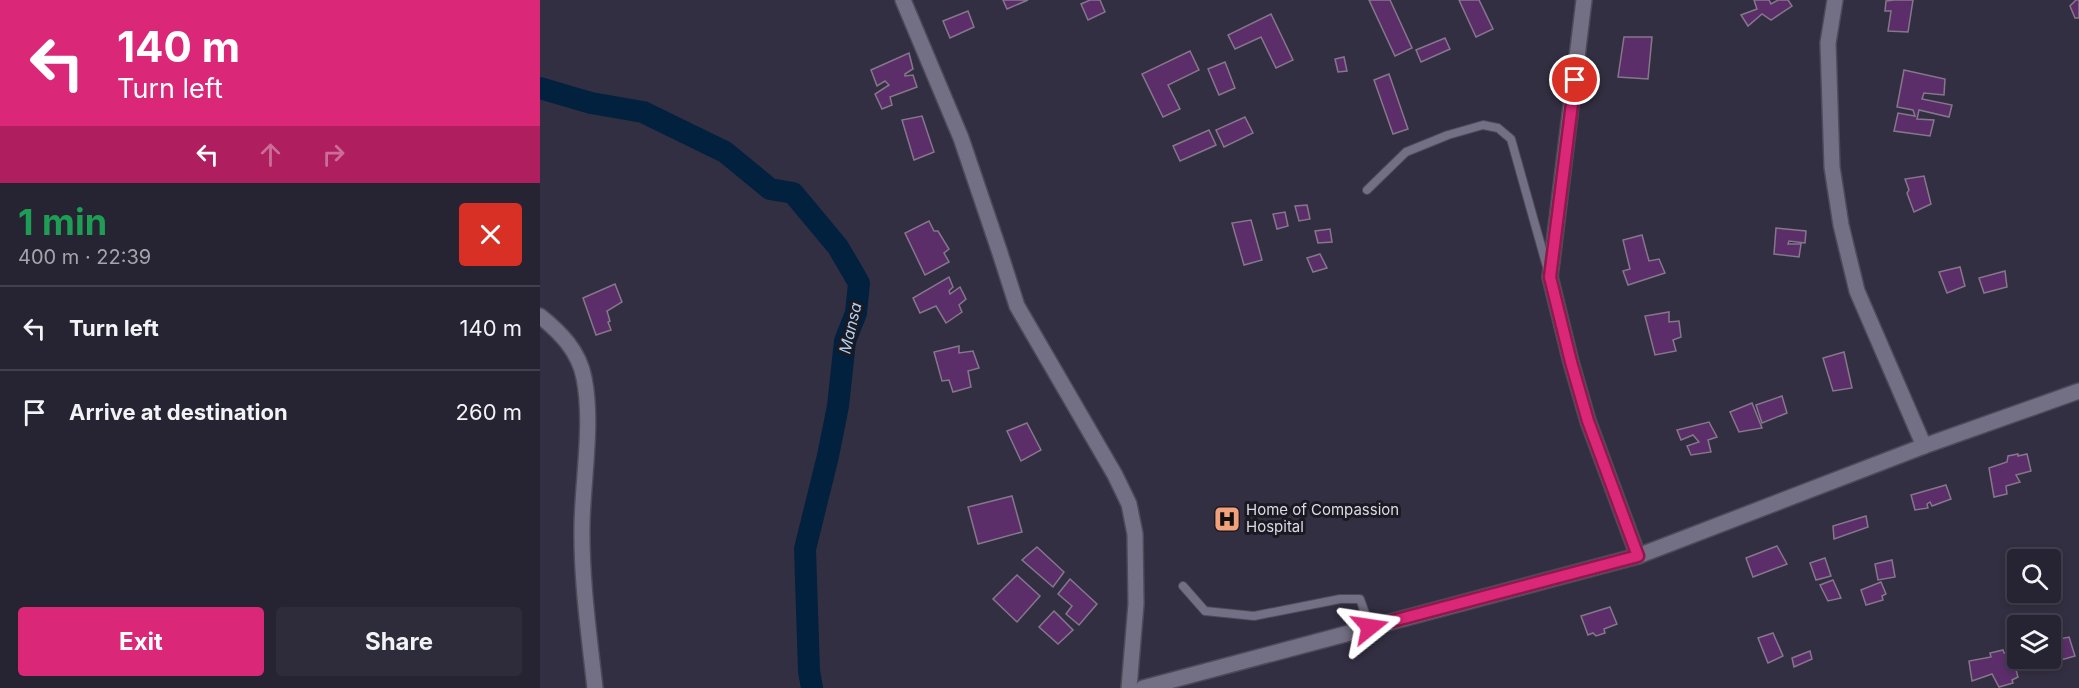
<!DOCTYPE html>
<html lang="en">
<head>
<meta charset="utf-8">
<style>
  :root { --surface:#262332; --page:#2e2b3a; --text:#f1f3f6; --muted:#a4a4ac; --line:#42404d; --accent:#db2777 }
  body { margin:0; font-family:Inter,sans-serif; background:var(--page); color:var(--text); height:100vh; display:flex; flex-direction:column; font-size:22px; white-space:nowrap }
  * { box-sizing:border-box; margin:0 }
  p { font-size:20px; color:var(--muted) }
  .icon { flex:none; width:33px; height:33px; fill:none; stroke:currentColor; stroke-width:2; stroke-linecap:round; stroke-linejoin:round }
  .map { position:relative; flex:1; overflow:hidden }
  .side { display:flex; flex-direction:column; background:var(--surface); width:540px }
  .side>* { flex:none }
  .banner { background:#db2777; color:#fff; overflow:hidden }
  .controls { position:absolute; left:1467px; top:549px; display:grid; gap:12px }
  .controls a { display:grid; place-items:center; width:54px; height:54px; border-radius:6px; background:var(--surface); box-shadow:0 3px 9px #0003,0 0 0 2px var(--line); font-size:30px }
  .pin { position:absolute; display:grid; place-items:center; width:51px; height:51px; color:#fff; margin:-26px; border:3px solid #fff; border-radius:50%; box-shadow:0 2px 6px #0007 }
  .me { position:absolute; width:66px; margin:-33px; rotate:75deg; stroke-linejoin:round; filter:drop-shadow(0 0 4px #0008) }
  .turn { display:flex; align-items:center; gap:21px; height:126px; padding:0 18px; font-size:27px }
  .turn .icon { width:78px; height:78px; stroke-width:2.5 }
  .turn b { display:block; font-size:42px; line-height:51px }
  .lanes { display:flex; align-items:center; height:57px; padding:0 18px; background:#0003; justify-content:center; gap:30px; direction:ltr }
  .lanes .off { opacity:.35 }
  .round { display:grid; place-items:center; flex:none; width:63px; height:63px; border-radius:6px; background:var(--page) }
  .head { display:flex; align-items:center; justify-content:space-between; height:102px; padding:0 18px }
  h1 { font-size:36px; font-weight:700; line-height:45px; color:#1e9e55 }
  .action { display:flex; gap:12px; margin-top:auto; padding:12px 18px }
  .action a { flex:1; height:69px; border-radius:6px; background:var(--accent); color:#fff; font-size:24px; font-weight:700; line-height:69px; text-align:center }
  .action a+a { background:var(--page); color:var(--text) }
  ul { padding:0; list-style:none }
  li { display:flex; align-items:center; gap:18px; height:84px; padding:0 18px; border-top:2px solid var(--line) }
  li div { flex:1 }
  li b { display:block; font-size:22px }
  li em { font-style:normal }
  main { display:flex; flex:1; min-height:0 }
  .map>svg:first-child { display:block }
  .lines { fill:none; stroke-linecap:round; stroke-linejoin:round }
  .river { stroke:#02213e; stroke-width:22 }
  .building { fill:#5b2e6a; stroke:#85778a; stroke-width:1.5 }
  .service-casing { stroke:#4d4a59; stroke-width:10 }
  .minor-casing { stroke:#4d4a59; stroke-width:18 }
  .service { stroke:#736f84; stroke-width:8 }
  .minor { stroke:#736f84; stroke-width:15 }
  .route-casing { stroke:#8e194d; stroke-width:15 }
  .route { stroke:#db2777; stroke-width:10 }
  .labels { text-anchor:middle; stroke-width:6; stroke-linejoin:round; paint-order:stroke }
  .poi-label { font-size:15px; fill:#dcdae6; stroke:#1b1921; text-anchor:start }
  .water-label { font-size:16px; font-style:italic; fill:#b2d1f1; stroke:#1b1921 }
</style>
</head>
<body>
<main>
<section class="side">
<div class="banner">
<div class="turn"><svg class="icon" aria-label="left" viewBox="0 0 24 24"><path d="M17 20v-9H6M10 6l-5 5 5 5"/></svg><div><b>140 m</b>Turn left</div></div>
<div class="lanes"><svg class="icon" aria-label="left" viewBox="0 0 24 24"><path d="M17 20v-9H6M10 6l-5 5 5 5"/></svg><svg class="icon off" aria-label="ahead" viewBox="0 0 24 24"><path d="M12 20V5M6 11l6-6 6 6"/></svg><svg class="icon off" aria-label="right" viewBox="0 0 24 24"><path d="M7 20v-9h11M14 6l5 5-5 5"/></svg></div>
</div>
<div class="head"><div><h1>1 min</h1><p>400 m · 22:39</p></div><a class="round" style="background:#d93025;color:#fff"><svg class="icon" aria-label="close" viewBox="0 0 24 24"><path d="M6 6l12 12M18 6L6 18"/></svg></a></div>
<ul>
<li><svg class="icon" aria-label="left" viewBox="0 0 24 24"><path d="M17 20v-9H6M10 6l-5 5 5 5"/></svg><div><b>Turn left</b></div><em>140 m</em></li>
<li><svg class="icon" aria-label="arrive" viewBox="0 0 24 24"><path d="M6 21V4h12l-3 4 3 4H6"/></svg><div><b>Arrive at destination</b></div><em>260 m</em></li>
</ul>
<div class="action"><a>Exit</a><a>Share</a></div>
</section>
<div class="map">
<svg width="1539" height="688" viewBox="0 0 1539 688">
  <rect width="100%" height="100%" fill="#332f42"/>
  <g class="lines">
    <polyline class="river" points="0,88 51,103 103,112 185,152 230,189 253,193 298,247 319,283 316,313 305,341 298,406 288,456 265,549 269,671 272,688"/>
  </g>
  <g class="building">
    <polygon points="463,0 488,0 467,9"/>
    <polygon points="550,0 560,0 565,12 548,20 541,4"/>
    <polygon points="829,0 850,0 872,48 855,56"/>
    <polygon points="919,0 939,0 953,29 936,37"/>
    <polygon points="1214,0 1229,0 1231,4 1238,0 1248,0 1252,6 1231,20 1222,14 1208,26 1201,15 1217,9"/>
    <polygon points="1354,0 1373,0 1368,32 1348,31 1351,11 1345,11 1346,1"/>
    <polygon points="1536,0 1539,0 1539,18 1535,18 1530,6"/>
    <polygon points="428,11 434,27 410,38 403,21"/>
    <polygon points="731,14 753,60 736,68 721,37 695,49 688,35"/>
    <polygon points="1084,37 1112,37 1108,79 1078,77"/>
    <polygon points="905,38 910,49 881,62 876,50"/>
    <polygon points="650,51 659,70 628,85 640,109 623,117 602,74"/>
    <polygon points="369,53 373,69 365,74 365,76 373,75 377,87 350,97 352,105 342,109 335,94 349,85 345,81 337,86 331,70"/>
    <polygon points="804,57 807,71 798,72 795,59"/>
    <polygon points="685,62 695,88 679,95 668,69"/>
    <polygon points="1364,70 1405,79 1404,95 1384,93 1382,99 1412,105 1409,117 1379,110 1377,119 1394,120 1390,136 1354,131 1358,113 1375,116 1373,110 1357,107"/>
    <polygon points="849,74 868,129 853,134 834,80"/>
    <polygon points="382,116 394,152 374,160 362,120"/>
    <polygon points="705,117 713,133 684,147 676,130"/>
    <polygon points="669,130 676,145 640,161 633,146"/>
    <polygon points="1384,176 1391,204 1374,212 1367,193 1369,190 1365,179"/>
    <polygon points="767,205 770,219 759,221 755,206"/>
    <polygon points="745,212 748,226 737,229 733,214"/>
    <polygon points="711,220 722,260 704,265 692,223"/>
    <polygon points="389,221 394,231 398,231 409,249 404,253 409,262 385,275 365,233"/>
    <polygon points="1236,228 1266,231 1265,243 1249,241 1248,244 1261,244 1259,257 1234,254"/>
    <polygon points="790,229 792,242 778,243 775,231"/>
    <polygon points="1102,235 1109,261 1119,259 1125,273 1088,285 1083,271 1090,269 1083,240"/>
    <polygon points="780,254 787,268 773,272 767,258"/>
    <polygon points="1420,267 1425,286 1407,293 1399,272"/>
    <polygon points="1465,271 1467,287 1444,293 1439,278"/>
    <polygon points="409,277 413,287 409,291 410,294 420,287 426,299 419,305 422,312 406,323 396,306 380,313 373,298"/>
    <polygon points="75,284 82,302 67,311 70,321 68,322 71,330 56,335 43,298"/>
    <polygon points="1129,312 1129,322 1139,321 1141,337 1133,340 1136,351 1115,355 1105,316"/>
    <polygon points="419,346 419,353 433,351 439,368 428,371 431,387 413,392 409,380 402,381 394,352"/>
    <polygon points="1304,352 1312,388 1293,391 1283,358"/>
    <polygon points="1242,396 1247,413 1222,423 1216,405"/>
    <polygon points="1212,403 1222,428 1199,432 1190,412"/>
    <polygon points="1169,422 1177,437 1168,440 1171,452 1151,455 1147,446 1159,442 1153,435 1141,440 1137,430"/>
    <polygon points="487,423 501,450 481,461 467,431"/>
    <polygon points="1478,454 1478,456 1487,454 1491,471 1476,475 1480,482 1466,486 1467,494 1454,497 1449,468 1467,462 1468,456"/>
    <polygon points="1406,485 1411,499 1392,506 1390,502 1387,504 1388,508 1375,510 1371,495"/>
    <polygon points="472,496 482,532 438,544 428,507"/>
    <polygon points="1326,516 1328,527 1294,539 1293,526"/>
    <polygon points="1237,546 1247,564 1213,577 1206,558"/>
    <polygon points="497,547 524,572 513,587 482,560"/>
    <polygon points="1285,558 1291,576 1276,580 1270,563"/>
    <polygon points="1352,560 1355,577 1338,580 1335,564"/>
    <polygon points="477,575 500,596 477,622 453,599"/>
    <polygon points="530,579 557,604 539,625 526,614 532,606 518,594"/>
    <polygon points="1293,580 1301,598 1288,601 1280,585"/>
    <polygon points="1341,582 1346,594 1342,596 1343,600 1326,605 1321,590"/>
    <polygon points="1070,607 1077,624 1064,629 1065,633 1056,636 1053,633 1048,635 1041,616"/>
    <polygon points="514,611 533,630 518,644 499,627"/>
    <polygon points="1233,633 1243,656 1228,663 1218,638"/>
    <polygon points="1529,637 1535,656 1517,661 1517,664 1503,669 1497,658 1510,658 1510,641"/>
    <polygon points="1463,650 1464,653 1471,652 1478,677 1472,680 1473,683 1459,687 1452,674 1432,681 1429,661 1451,657 1450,653"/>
    <polygon points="1270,651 1272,659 1254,667 1252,658"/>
  </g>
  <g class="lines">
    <defs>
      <g id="service">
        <polyline points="827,190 866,152 908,135 943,125 958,128 971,139 1007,267"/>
        <polyline points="643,586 665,611 714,616 800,599 820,599 830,627"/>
      </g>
      <g id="minor">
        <polyline points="363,0 421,138 460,253 477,306 575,475 589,504 595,534 596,604 589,688"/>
        <polyline points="1044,0 1010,277 1031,362 1048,421 1098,556"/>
        <polyline points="1295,0 1288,43 1292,167 1301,225 1317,291 1384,446"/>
        <path d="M0,316C20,332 39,351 44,378C53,421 43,479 42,524C41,578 49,635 55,688"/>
        <polyline points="603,688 1098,556 1384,446 1539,391"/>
      </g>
    </defs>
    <use href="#service" class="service-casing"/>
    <use href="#minor" class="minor-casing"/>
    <use href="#service" class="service"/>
    <use href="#minor" class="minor"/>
  </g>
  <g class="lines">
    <defs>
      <polyline id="route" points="830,627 1098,556 1048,421 1031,362 1010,277 1035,80"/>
    </defs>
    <use href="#route" class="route-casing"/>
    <use href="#route" class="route"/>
  </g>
  <defs>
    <symbol id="hospital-square" viewBox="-11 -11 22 22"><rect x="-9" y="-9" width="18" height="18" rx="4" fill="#f1a17c" stroke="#1b1921"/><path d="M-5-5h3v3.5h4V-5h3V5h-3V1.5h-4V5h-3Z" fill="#111"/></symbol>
  </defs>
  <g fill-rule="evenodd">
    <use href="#hospital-square" x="672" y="504" width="30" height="30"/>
  </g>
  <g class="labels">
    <g class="poi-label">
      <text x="706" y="515">Home of Compassion<tspan x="706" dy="17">Hospital</tspan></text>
    </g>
    <g class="water-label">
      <text transform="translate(310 328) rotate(-77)" y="6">Mansa</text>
    </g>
  </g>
</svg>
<div class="controls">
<a><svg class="icon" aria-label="search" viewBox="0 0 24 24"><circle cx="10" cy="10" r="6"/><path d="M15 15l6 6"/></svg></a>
<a><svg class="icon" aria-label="layers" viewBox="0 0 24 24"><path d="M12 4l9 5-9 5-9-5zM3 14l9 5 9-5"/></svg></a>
</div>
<div class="pin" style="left:1035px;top:80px;background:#d93025"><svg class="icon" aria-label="arrive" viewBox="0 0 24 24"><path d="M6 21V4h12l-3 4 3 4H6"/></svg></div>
<svg class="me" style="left:830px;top:627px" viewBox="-20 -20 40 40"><path d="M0-17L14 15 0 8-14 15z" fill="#db2777" stroke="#fff" stroke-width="4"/></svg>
</div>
</main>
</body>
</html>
